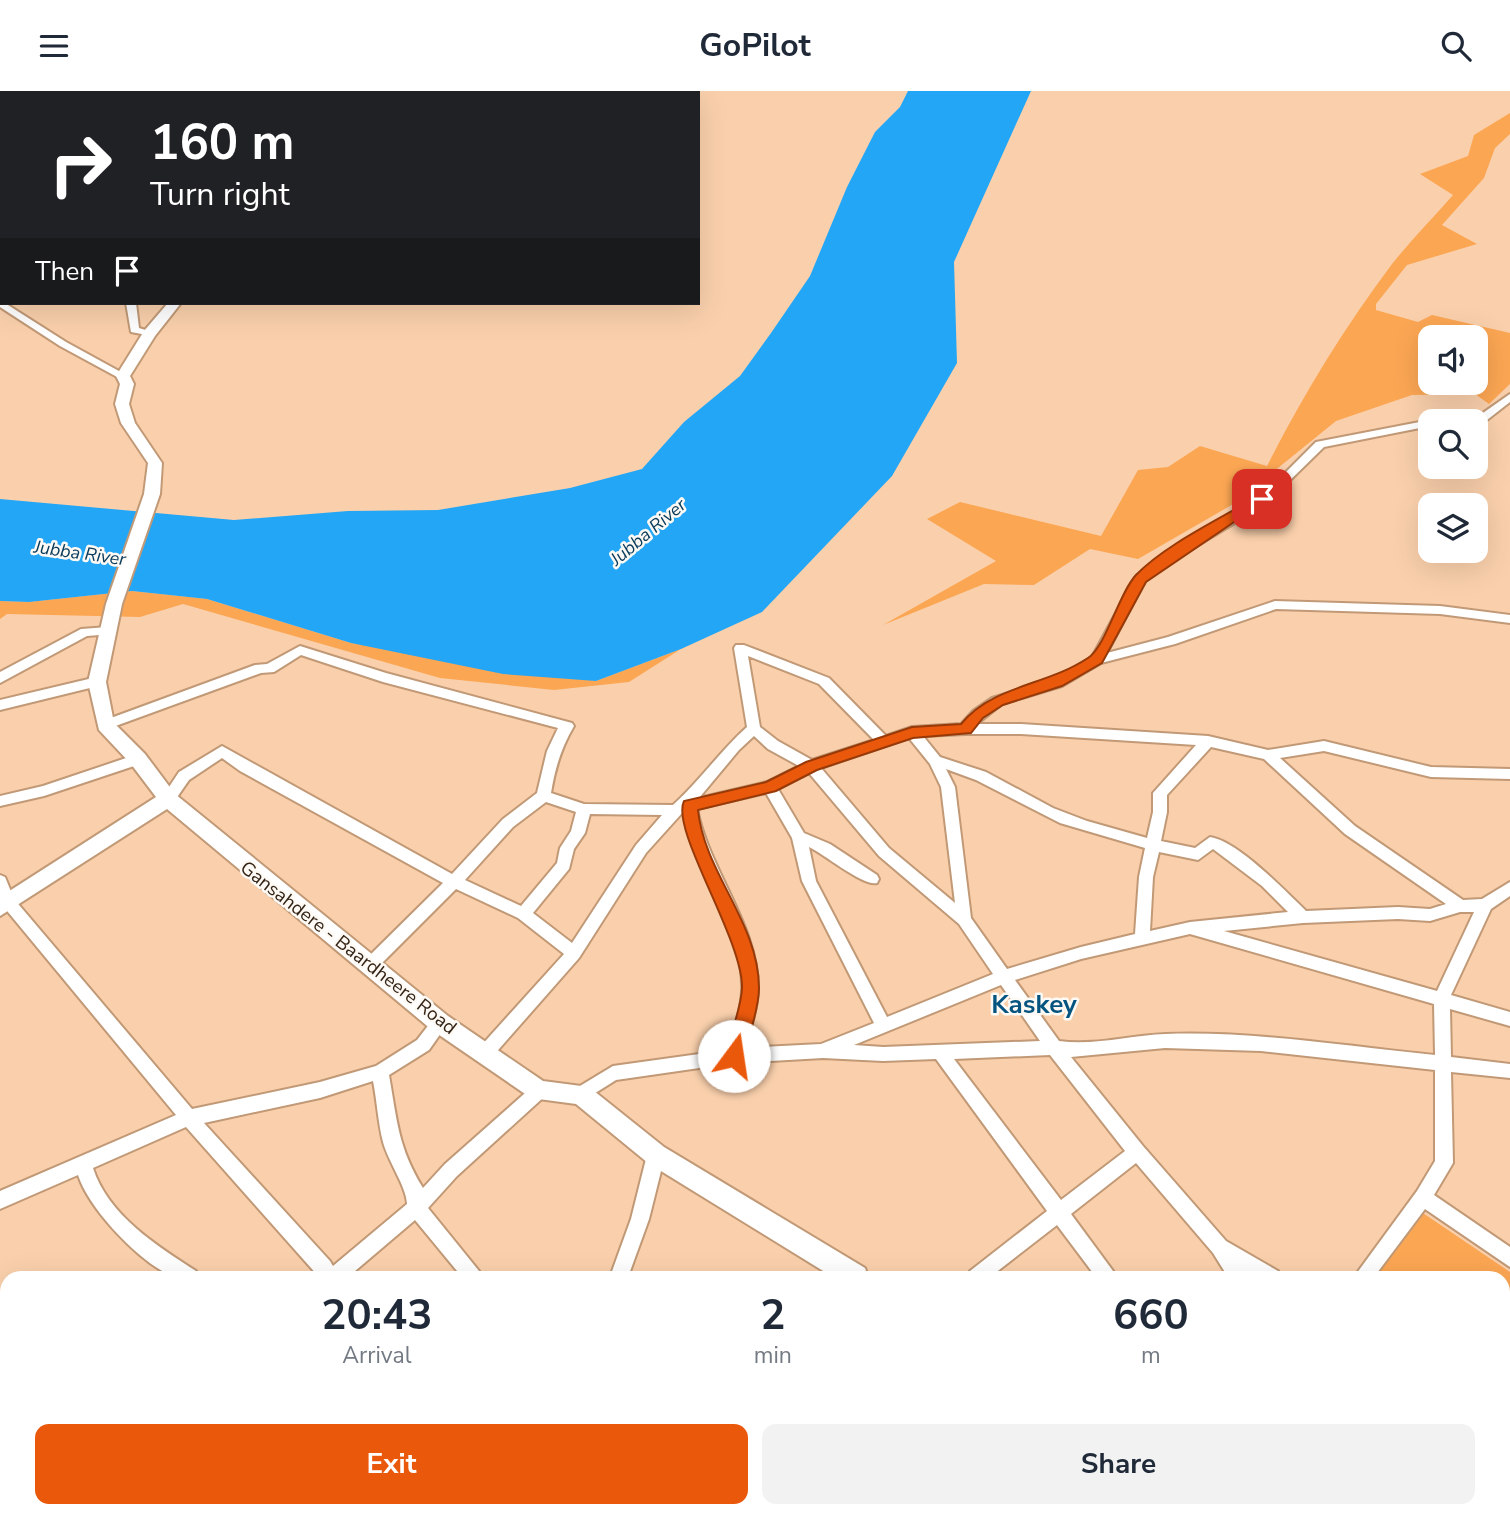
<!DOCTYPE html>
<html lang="en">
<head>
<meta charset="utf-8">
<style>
  :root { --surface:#fff; --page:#f2f2f3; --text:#1f2937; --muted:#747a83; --accent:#ea580c }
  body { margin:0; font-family:"Nunito Sans",sans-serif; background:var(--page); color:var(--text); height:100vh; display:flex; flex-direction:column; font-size:26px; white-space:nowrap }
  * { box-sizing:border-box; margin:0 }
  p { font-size:23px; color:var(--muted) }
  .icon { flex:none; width:38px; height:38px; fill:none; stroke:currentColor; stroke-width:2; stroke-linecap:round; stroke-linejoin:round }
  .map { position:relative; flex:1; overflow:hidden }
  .panel { position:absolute; left:0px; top:1180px; width:1510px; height:247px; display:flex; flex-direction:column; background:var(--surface); border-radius:21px 21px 0 0; box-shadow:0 7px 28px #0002 }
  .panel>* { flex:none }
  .guide { position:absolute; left:0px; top:0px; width:700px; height:214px; box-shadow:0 7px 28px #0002; background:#202124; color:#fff; overflow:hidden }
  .fabs { position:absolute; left:1418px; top:234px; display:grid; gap:14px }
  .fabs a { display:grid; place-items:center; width:70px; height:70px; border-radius:14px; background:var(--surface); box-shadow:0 7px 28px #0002; font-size:35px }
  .pin { position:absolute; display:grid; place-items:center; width:60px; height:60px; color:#fff; margin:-30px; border-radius:14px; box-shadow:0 4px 10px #0006 }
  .me { position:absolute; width:77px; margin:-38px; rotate:14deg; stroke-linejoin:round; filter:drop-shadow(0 0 5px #0008) }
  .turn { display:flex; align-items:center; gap:24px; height:147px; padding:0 35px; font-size:32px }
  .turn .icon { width:91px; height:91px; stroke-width:2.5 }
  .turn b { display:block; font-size:49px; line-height:60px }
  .then { display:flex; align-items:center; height:66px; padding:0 35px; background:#0003; gap:14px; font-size:26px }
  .eta { display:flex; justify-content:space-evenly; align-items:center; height:119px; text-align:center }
  .eta b { font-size:42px; font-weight:700; line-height:49px }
  .primary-button { display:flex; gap:14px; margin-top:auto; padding:14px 35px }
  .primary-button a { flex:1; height:80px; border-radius:14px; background:var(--accent); color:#fff; font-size:28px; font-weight:700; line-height:80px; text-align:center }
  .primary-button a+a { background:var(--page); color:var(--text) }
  header { display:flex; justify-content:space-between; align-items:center; height:91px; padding:0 35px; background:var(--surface); font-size:32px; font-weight:700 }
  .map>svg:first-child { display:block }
  .green { fill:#fba653; fill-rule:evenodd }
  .water { fill:#23a6f5 }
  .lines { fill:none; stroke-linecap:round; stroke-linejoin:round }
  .minor-casing { stroke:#c19976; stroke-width:4 }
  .major-casing { stroke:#c19976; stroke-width:4 }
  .minor { fill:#fff; fill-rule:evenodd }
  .major { fill:#fff; fill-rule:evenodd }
  .route { fill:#ea580c; stroke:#983908; stroke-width:2 }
  .labels { text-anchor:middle; stroke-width:5; stroke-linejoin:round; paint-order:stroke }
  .far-water-label { font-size:18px; font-style:italic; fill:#093b5b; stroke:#fdf9f5 }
  .street-label { font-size:19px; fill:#342416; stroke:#fdf9f5 }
  .district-label { font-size:26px; font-weight:bold; fill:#055480; stroke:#fdf9f5 }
</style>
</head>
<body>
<header><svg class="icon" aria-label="menu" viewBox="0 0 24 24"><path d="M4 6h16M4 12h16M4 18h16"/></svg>GoPilot<svg class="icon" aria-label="search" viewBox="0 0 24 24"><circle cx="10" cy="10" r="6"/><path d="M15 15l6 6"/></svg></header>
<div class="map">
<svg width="1510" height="1426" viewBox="0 0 1510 1426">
  <rect width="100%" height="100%" fill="#fad0ac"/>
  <g class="green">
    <path d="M1510,22V43L1495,57L1484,87L1442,134L1477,153L1407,174L1376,213V219L1418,231L1432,224L1510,242V293L1489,313L1475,303L1412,304L1336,330L1235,412L1138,468L1090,458L1034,494L984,493L883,534L996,470L927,428L960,411L1101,445L1138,379L1168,376L1200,355L1267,375C1303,304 1344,237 1392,173C1411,149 1433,127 1453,104L1420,83L1468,65L1474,44ZM1430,247H1475V292H1430Z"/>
    <polygon points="132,500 207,508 351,552 596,590 681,558 629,591 554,599 440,587 183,513 140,526 7,523 0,528 0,510 29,511"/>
    <polygon points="1417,1118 1510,1181 1510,1345 1503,1341 1503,1186 1376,1186"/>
  </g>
  <polygon class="water" points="908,0 1031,0 954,171 957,272 892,385 762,521 681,558 596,590 503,583 351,552 207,508 132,500 29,511 0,510 0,408 234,429 348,420 438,419 570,397 642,378 684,331 740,285 771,242 810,185 847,96 875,41 900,16"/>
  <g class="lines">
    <defs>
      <g id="minor">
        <polygon points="49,0 57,0 58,2 50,2"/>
        <polygon points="358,0 367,0 369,2 360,2"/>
        <polygon points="645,0 659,2 647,2"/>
        <rect x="0" y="84" width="2" height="4"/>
        <polygon points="0,209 66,251 128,285 119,287 60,255 0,216"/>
        <polygon points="126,212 136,212 139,237 152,241 152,245 131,241"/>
        <polygon points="1510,303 1510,311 1487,329 1440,331 1445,328 1480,324"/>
        <path d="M1430,329L1434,331H1430V335L1324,356L1280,399L1253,421L1175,468L1145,490L1107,562L1168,546L1275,510L1440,515L1510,524V532L1440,523L1276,518L1175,553L1101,572L1062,595L1002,613L977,633H1021L1208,645L1268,659L1324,650L1431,676L1510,678V688L1431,686L1324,660L1280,667L1355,735L1463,809L1482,808L1510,791V805L1491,818L1451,904L1510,921V935L1450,918L1451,966L1510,973V987L1451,981L1453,1072L1434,1104L1510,1156V1176L1425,1118L1374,1186H1354L1417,1100L1435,1070V979L1261,960L1165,957L1071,966L1143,1055L1226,1150L1278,1180L1281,1186H1255L1245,1181L1247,1186H1228L1213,1162L1136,1072L1071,1123L1113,1180L1116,1186H1096L1057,1134L990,1186H967L970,1180L1047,1120L936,968L883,970L823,967L734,972L616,989L581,1011L575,1008L573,1003L575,998L613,975L728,959C733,940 741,920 742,901C745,836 695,783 683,721L646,762L579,867L492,966L486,968L480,966L478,961L480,956L564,863L518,827L456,798L374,880L369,882L364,880L361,875L364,870L443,792L240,680L222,667L189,689L173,712H163L161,708L179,681L222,655L452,783L503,728L537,702L547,660L558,637L383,591L301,564L274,581L261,582L110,637L105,639L98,634L100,631L255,574L267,573L300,555L386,582L572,632L574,635C561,657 555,677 551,702L584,713L673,714C700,690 720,660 747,636L734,557L736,554H744L829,587L886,645L912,636L961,633L973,620L992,607L1052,589L1092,566L1136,485L1167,462L1245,417L1272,395L1316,351ZM748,565L819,593L874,649L812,669L778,650L760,636ZM965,643H1021L1196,654L1153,702V721L1147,747L1087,730L1053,717L986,681L940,666L923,645ZM754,645L768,658L799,675L767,691L699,707L739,659ZM909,647L930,673L941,696L955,812L889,757L821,677ZM1211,656L1264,668L1345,743L1446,813L1430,818L1398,816L1306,820C1285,800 1238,750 1210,746L1195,757L1161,750L1167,721V704ZM946,678L976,689L1060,732L1145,757L1139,786L1135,843L1081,856L1007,878L971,827L955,696ZM809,682L879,765L959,833L993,883L887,926L816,790L809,756C824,763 864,796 877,792L879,788L877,784L830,753L804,742L778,698ZM766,702L792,747L802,790L874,932L821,953L744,957C750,939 757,919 758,900C759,834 709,780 697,718ZM546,711L576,721L571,740L560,757L557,772L521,815L465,789L513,736ZM590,723L662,724L636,754L572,852L533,822L569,778L574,758L585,742ZM1213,758L1262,795L1288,821L1190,831L1150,840L1153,786L1159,761L1198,769ZM1460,821H1474L1437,900L1224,840L1303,832L1398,828L1430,830ZM1190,843L1434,913L1435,964C1346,955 1255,940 1166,943C1130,944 1095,955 1059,950L1015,889L1081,868ZM1001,894L1040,950L883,956L854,954ZM1050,964L1125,1060L1061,1109L954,968Z"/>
        <polygon points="108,536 114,540 112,543 87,545 0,592 0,581 81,538"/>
        <polygon points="97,586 102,588 103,591 102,594 0,619 0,609"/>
        <polygon points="138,663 143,664 145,668 143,672 44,705 0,715 0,705 43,695"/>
        <path d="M0,784L5,786L14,808L192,1018L320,991L376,975L417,949L434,927L440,925L446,927L448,932L429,959L389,984C397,1029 398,1057 423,1097L445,1073L533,995L539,992L545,995L547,1000L545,1005L457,1085L428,1117L479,1180L482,1186H462L415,1129L348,1186H319L186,1036L93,1077C108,1124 157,1155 196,1180L199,1186C191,1186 179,1188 172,1185C139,1171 89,1118 78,1084L0,1118V1100L176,1024L3,815L0,810ZM373,990C377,1010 378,1032 383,1051C388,1070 407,1097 407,1113L333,1175L330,1170L204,1032L320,1007Z"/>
        <polygon points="656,1056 662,1058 665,1064 649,1128 628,1186 610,1186 631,1128 647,1064 650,1058"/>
        <polygon points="0,1223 7,1226 7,1244 0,1241"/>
        <polygon points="1503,1339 1510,1342 1510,1364 1503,1361"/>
        <polygon points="390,1419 427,1419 430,1426 393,1426"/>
        <rect x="562" y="1419" width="20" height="7"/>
        <polygon points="1336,1419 1356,1419 1355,1426 1335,1426"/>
        <polygon points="1459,1419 1485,1419 1488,1426 1462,1426"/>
      </g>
      <g id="major">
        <polygon points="216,0 226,0 215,2"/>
        <polygon points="522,0 534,0 521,2"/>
        <polygon points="168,212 181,212 155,245 130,285 134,293 129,313 135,332 162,372 160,403 122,513 106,591 114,632 145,663 175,703 448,925 543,990 589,996 664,1056 865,1177 868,1186 833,1186 648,1072 576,1013 531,1007 432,939 167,718 0,825 0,806 156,706 131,673 99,639 88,591 106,513 144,403 148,372 121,332 115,313 120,293 116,285 144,240"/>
        <polygon points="1165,1419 1199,1419 1202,1426 1168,1426"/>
      </g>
    </defs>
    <use href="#minor" class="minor-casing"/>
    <use href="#major" class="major-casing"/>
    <use href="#minor" class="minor"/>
    <use href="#major" class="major"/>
  </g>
  <path class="route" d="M1258,405L1268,408L1146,491L1102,572L1062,595L1003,614L983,627L971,642L913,647L817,679L776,700L698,719C704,781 759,832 759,897C759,918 749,944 744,965L741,971L734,974L728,971L725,965C730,944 741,919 742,897C743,848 670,739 684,710L766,691L806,671L912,636L961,633C993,594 1046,595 1088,567C1106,555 1119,502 1136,484C1166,453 1220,428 1258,405Z"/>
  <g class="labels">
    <g class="far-water-label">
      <text transform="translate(648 441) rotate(-40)" y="6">Jubba River</text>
      <text transform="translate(80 462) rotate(8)" y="6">Jubba River</text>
    </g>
    <g class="street-label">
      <text transform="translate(349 856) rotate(38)" y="7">Gansahdere - Baardheere Road</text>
    </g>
    <g class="district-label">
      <text x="1034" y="922">Kaskey</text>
    </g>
  </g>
</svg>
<div class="fabs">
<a><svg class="icon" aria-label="sound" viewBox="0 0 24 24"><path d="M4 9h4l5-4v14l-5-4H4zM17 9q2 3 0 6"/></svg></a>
<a><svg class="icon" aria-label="search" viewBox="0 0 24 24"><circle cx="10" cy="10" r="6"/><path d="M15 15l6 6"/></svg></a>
<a><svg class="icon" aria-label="layers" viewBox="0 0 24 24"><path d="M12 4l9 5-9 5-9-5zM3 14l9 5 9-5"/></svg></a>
</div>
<div class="pin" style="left:1262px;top:408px;background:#d93025"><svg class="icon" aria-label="arrive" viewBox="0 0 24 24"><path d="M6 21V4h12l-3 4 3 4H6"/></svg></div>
<svg class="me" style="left:734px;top:965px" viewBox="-20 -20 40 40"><circle r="19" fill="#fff"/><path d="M0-13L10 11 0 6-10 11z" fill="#ea580c"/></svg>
<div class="guide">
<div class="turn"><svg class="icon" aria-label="right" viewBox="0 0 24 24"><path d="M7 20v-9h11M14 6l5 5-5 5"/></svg><div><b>160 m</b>Turn right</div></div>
<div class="then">Then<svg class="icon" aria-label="arrive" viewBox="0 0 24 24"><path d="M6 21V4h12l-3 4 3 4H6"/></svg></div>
</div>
<section class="panel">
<div class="eta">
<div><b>20:43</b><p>Arrival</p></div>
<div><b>2</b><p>min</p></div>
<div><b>660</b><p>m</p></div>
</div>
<div class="primary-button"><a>Exit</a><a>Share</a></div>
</section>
</div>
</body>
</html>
